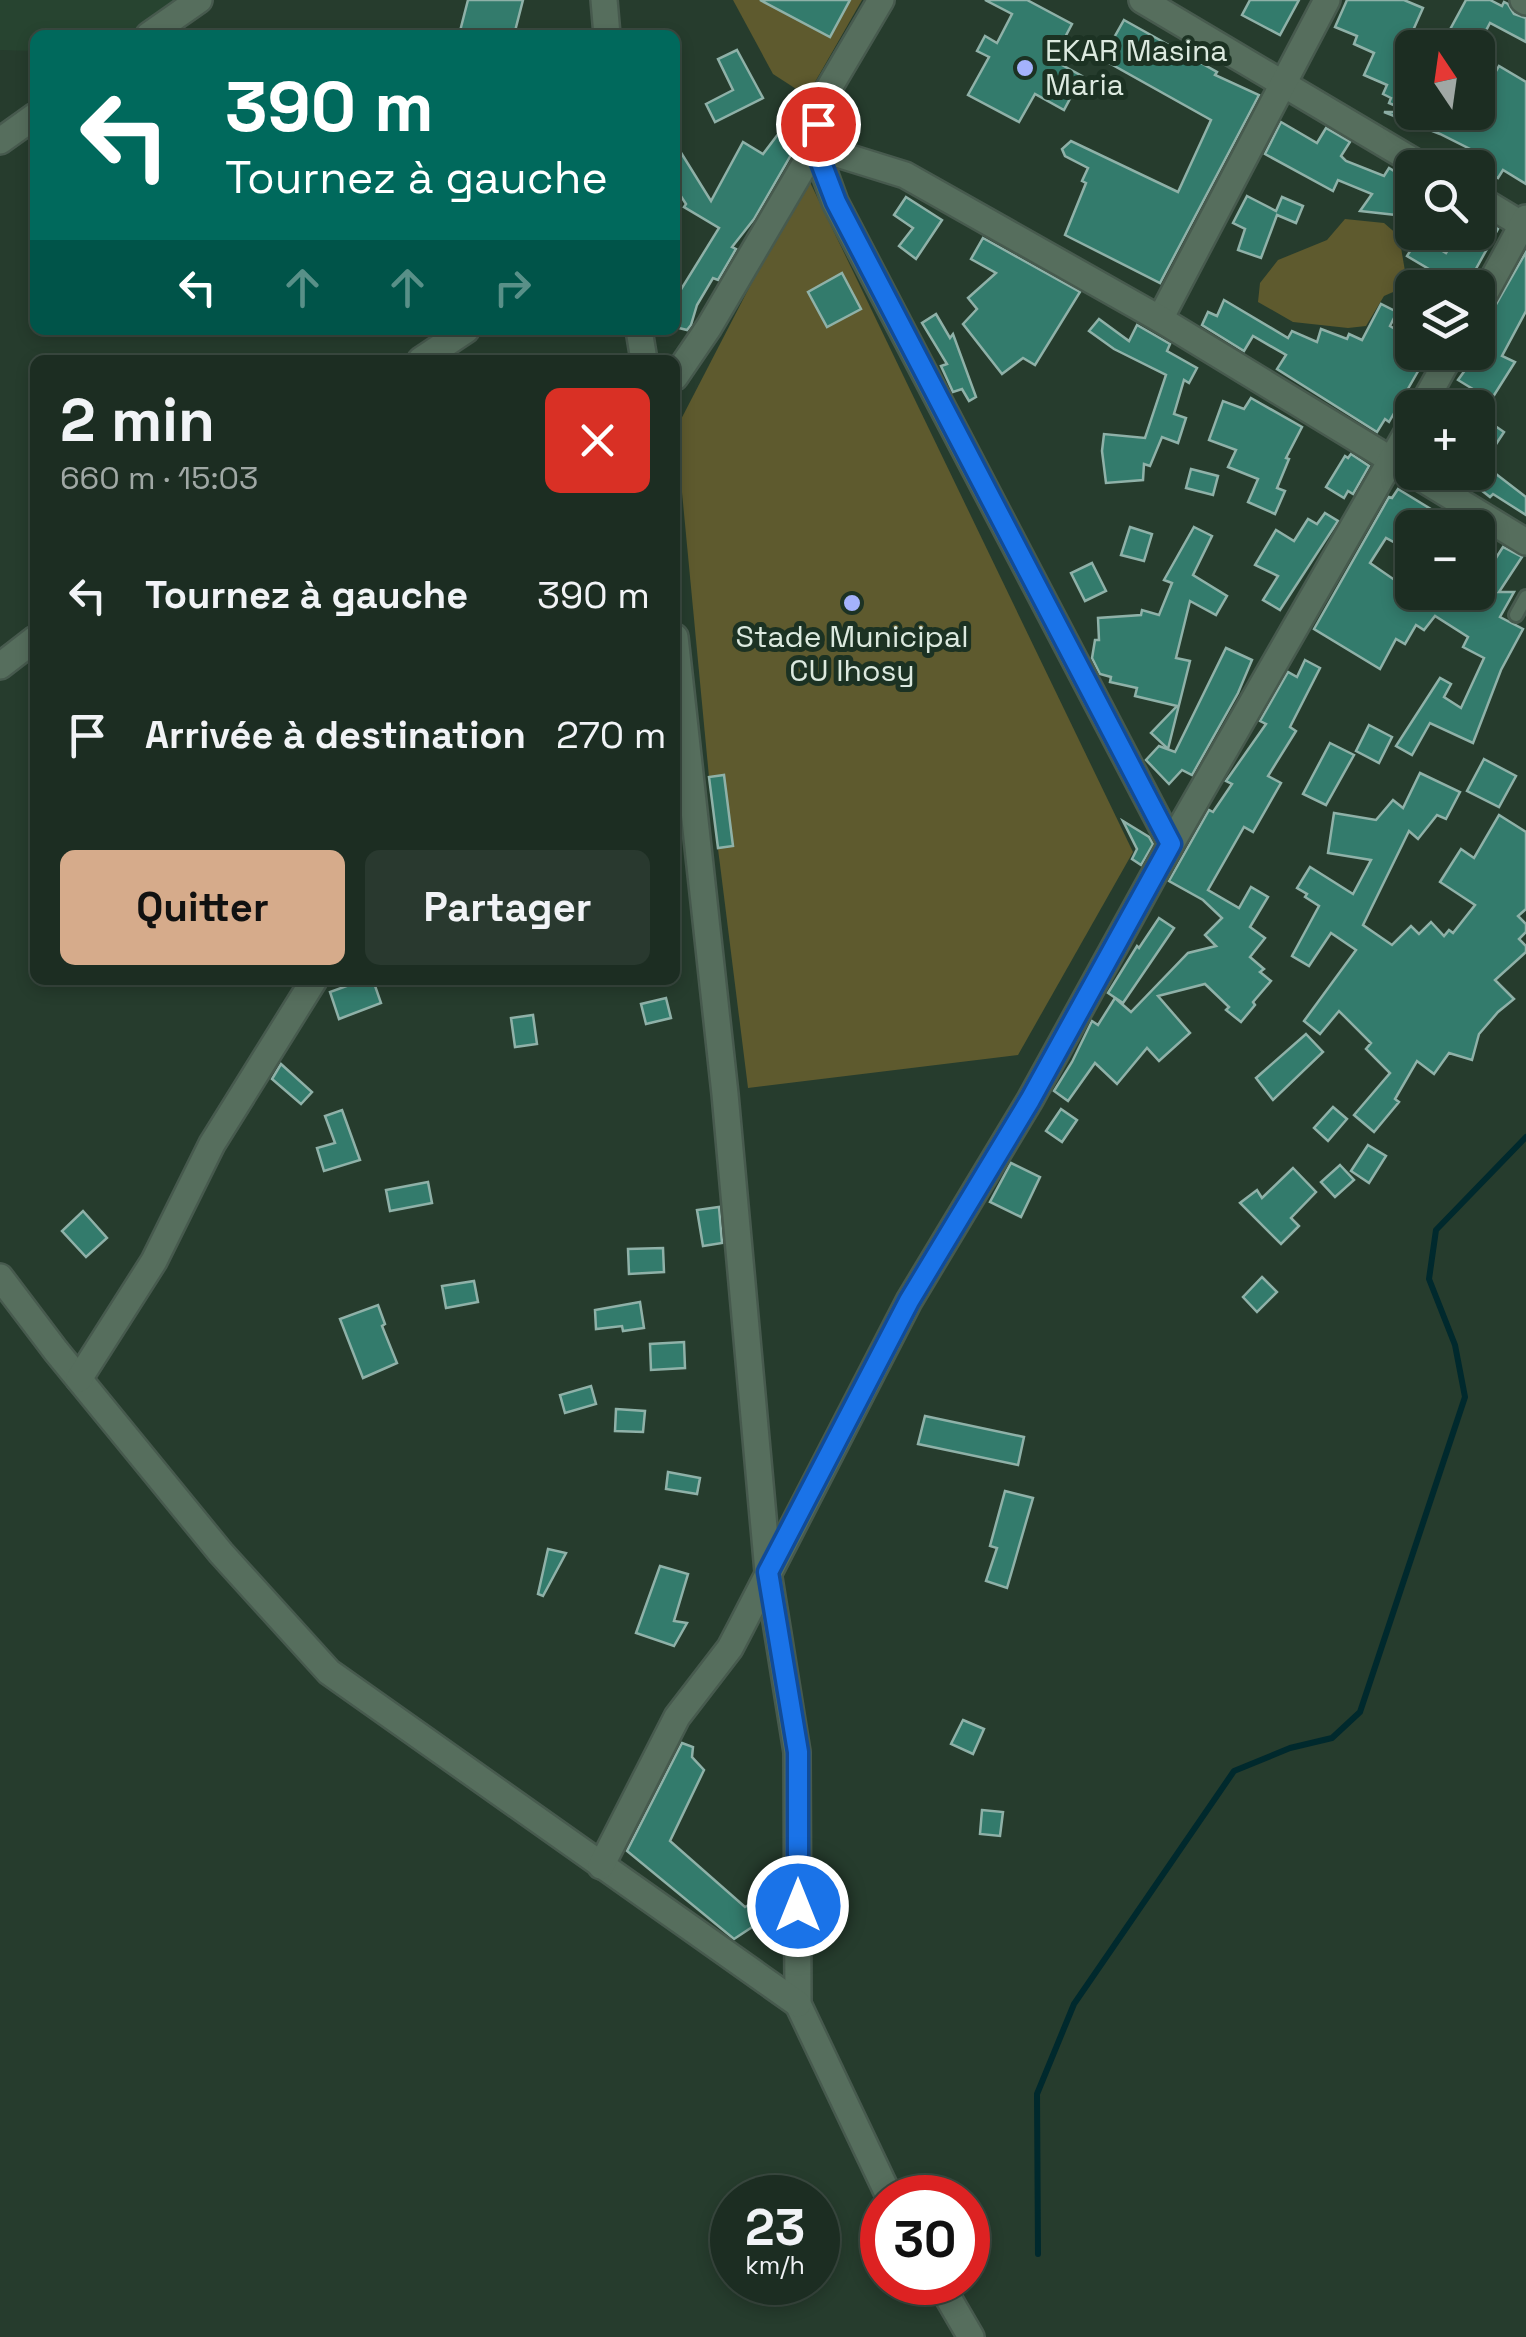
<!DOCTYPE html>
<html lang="fr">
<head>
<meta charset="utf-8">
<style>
  :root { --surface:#1c2d22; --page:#29392f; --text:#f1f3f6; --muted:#a0a8a5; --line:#3a4940; --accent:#d6ab8b }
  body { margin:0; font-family:"Space Grotesk",sans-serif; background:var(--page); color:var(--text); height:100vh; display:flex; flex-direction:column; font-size:38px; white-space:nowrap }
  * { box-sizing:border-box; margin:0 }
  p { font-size:32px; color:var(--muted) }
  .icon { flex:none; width:55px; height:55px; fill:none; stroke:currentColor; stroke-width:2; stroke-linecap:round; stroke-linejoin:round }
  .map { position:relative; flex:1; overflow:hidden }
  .sheet { position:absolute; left:30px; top:355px; width:650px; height:630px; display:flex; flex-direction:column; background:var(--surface); border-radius:15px; box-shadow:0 5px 15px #0003,0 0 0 2px var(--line) }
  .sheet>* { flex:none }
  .top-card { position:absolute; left:30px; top:30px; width:650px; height:305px; border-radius:15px; box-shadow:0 5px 15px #0003,0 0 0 2px var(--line); background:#00695c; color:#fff; overflow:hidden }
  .needle { width:65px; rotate:347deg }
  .fabs { position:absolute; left:1395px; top:30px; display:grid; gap:20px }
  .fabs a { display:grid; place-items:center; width:100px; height:100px; border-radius:15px; background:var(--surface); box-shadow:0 5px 15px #0003,0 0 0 2px var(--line); font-size:50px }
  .speed { position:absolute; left:710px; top:2175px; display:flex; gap:20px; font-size:50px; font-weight:700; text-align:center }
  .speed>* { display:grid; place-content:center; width:130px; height:130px; border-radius:50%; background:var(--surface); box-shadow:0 5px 15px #0003,0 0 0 2px var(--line); line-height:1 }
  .speed small { font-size:25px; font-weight:400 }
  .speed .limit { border:15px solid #d22; background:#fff; color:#111 }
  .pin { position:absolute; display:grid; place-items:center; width:85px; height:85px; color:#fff; margin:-42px; border:5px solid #fff; border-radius:50%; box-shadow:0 2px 10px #0007 }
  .me { position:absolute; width:110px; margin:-55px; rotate:0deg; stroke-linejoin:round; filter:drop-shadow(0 0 8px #0008) }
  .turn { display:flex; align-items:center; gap:35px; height:210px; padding:0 30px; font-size:45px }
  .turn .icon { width:130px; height:130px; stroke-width:2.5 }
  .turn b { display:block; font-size:70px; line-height:85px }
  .lanes { display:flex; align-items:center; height:95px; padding:0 30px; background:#0003; justify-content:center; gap:50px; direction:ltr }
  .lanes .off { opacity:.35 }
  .round { display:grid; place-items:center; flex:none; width:105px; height:105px; border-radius:15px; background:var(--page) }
  .head { display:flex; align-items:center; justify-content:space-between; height:170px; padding:0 30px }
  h1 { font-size:60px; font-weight:600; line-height:75px }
  .primary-button { display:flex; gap:20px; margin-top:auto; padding:20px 30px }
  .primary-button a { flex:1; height:115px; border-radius:15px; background:var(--accent); color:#111; font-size:40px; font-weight:600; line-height:115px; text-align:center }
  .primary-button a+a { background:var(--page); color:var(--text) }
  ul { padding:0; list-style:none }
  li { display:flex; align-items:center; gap:30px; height:140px; padding:0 30px }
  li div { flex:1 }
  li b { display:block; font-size:38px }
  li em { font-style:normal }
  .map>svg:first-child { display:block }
  .built { fill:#274430 }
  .green { fill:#5e5a2e }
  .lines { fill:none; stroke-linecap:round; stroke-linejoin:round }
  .stream { stroke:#00292d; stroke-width:6 }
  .building { fill:#337b6c; stroke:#8fb1a8; stroke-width:2.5 }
  .service-casing { stroke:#475a4e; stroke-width:18 }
  .minor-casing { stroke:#475a4e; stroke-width:30 }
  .service { stroke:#566e5d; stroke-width:12 }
  .minor { stroke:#566e5d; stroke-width:25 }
  .route-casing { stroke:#114b97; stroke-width:25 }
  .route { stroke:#1a73e8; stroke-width:18 }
  .poi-dot { fill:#a4b2fc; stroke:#1c3223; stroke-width:4 }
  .labels { text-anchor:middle; stroke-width:10; stroke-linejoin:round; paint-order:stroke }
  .poi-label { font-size:30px; fill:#dce9df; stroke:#1c3223; text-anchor:start }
</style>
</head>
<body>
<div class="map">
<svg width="1526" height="2337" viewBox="0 0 1526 2337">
  <rect width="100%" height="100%" fill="#263c2d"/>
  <polygon class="built" points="0,0 190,0 152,26 130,35 35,35 35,51 0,50"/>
  <g class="green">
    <polygon points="733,0 862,0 807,96 773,74"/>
    <polygon points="807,176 1133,852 1018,1055 748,1088 709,777 676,429"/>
    <polygon points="1345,219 1384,223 1399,236 1405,271 1400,289 1384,296 1366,326 1348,328 1293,322 1258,302 1260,283 1278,260 1327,240"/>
  </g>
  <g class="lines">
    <polyline class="stream" points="1038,2254 1037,2094 1074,2004 1234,1771 1290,1748 1332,1738 1360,1712 1465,1397 1455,1345 1429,1279 1436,1230 1526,1137"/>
  </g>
  <g class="building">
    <polygon points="468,0 523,0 514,35 459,35"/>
    <polygon points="760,0 850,0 830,37"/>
    <polygon points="985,0 1027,0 1072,24 1053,60 1082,76 1064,110 1035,94 1019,122 968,95 989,57 977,51 985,36 997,43 1012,14"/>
    <polygon points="1250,0 1299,0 1280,35 1242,15"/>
    <polygon points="1347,0 1404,0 1423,8 1411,35 1436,48 1403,48 1412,52 1412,112 1448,112 1478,126 1478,82 1487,87 1499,66 1526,82 1526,184 1503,170 1498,178 1489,173 1487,176 1478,168 1472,167 1480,154 1440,134 1384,112 1410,112 1389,103 1391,98 1383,94 1387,85 1364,75 1374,53 1354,44 1357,36 1335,27"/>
    <polygon points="1466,0 1490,0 1502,6 1504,2 1508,4 1514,14 1526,18 1526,42 1490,23 1477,48 1440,48"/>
    <polygon points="1124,20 1217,72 1215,75 1259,95 1160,283 1065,235 1086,183 1082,181 1088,168 1065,156 1062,149 1071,141 1178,192 1211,120 1102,59"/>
    <polygon points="737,50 763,98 715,122 706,104 733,90 718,59"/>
    <polygon points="1281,122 1317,143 1326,128 1350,142 1341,156 1346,161 1384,176 1389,168 1412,182 1412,226 1396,215 1360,211 1372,194 1338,180 1333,191 1265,154"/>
    <polygon points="782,129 799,141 754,219 732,247 736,249 718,280 713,278 697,305 691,325 687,330 675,327 675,299 719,228 684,207 686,204 675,187 675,143 711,201 743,142 763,154"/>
    <polygon points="1247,196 1276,211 1282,197 1303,206 1296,223 1277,215 1261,258 1238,250 1245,229 1233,223"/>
    <polygon points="906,197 942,220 916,259 899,246 913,228 894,215"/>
    <polygon points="1478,217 1498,229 1472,276 1475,278 1470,288 1438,288 1444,278 1407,256 1419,237 1446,253 1455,239 1464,245 1471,232 1478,232"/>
    <polygon points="983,238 1080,292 1035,365 1023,358 1002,374 963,324 977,309 968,298 996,273 971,259"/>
    <polygon points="1526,252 1526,311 1502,356 1515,362 1491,400 1458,380 1478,352 1478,336"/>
    <polygon points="842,273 861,309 827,327 808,292"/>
    <polygon points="1224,300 1288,338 1292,331 1317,342 1321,329 1347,339 1349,334 1362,340 1381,304 1397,312 1390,326 1412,339 1412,352 1429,352 1389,422 1385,419 1377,432 1277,369 1286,355 1253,336 1244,351 1202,325 1208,312 1217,316"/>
    <polygon points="936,314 950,338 953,334 976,397 969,401 962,389 953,392 941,366 947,364 922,323"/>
    <polygon points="1099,319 1129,341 1137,325 1170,344 1167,351 1197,368 1189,383 1184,380 1174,414 1186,418 1178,443 1162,437 1150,466 1144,464 1143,480 1106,483 1102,451 1104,434 1145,438 1166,375 1114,349 1089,331"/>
    <polygon points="1251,398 1302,427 1286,458 1289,459 1277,488 1285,491 1275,514 1248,502 1258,479 1228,467 1236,450 1209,440 1223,401 1244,409"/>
    <polygon points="1485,419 1504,432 1483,464 1526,497 1526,515 1493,494 1490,497 1458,472 1478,472 1478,431"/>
    <polygon points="1351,454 1369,466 1353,494 1348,491 1344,498 1326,487 1345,456 1348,458"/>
    <polygon points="1191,469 1218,476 1213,495 1186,488"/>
    <polygon points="1398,489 1462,528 1412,528 1412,552 1386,538 1370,563 1412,592 1424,597 1428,592 1486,592 1478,586 1503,547 1522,557 1499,592 1514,592 1500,617 1523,629 1501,670 1473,743 1430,723 1412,755 1396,746 1440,678 1451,684 1444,697 1461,708 1484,658 1463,647 1468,637 1435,616 1424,630 1416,625 1405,644 1396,639 1380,669 1314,629 1389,497 1392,498"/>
    <polygon points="1325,513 1338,521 1280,610 1263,600 1278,576 1255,565 1276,530 1294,541 1308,519 1317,524"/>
    <polygon points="1130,527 1152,534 1144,561 1121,555"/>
    <polygon points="1194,527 1212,536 1193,575 1227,596 1216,615 1190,601 1176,658 1190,661 1168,749 1151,733 1177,706 1135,696 1137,688 1110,682 1111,677 1100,674 1092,658 1095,640 1099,640 1098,618 1141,615 1142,610 1159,615 1172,583 1164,580"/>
    <polygon points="1092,563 1106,591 1085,601 1071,573"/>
    <polygon points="1226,648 1252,660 1238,693 1192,775 1182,770 1169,784 1146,760 1159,746 1175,752"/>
    <polygon points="1305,660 1320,668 1290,727 1296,731 1268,776 1281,783 1253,832 1244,827 1208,890 1239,908 1251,887 1268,897 1250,927 1265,938 1250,957 1264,969 1260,972 1271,981 1253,1002 1255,1005 1241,1022 1226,1010 1229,1007 1205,984 1158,996 1190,1033 1159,1061 1147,1048 1117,1084 1095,1063 1068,1101 1054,1091 1072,1062 1092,1021 1098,1025 1115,998 1131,1012 1188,953 1216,946 1205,935 1222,918 1203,900 1169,881 1209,810 1213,812 1232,784 1226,781 1266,724 1260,721 1288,672 1297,677"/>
    <polygon points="1369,725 1392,737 1379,763 1356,751"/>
    <polygon points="1330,743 1354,755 1326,805 1303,794"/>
    <polygon points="1484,759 1516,776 1499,807 1467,791"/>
    <polygon points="1420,773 1460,792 1446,819 1437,815 1418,839 1409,831 1363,925 1392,945 1411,926 1419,934 1431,922 1444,936 1449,930 1453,933 1475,905 1440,882 1461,849 1474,858 1499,815 1526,832 1526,909 1518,916 1526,924 1526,932 1519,939 1526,946 1526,952 1495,980 1514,999 1498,1012 1479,1034 1472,1060 1449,1053 1434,1074 1417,1061 1395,1099 1399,1102 1374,1132 1354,1115 1390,1073 1366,1049 1371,1043 1339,1011 1320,1034 1304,1021 1356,950 1331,933 1309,966 1292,956 1319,906 1305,897 1307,894 1297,888 1310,867 1353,894 1371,860 1328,853 1334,813 1376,820 1393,800 1403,808"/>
    <polygon points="724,775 733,846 718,848 709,777"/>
    <polygon points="1123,821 1149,837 1153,844 1141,865 1132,859 1137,849"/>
    <polygon points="1159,918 1174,928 1123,1003 1108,993 1137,946 1139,948"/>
    <polygon points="363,980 373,980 381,1003 339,1019 330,992"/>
    <polygon points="666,998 671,1018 646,1024 641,1004"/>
    <polygon points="533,1015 537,1044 515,1047 511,1018"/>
    <polygon points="1306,1034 1323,1052 1273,1100 1256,1078"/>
    <polygon points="281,1064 312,1092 301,1104 272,1079"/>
    <polygon points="1333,1107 1347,1119 1328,1141 1314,1128"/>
    <polygon points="1061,1109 1077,1120 1062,1142 1046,1131"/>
    <polygon points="342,1110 360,1160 324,1171 317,1148 335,1143 325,1116"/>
    <polygon points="1368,1145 1386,1156 1369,1183 1351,1171"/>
    <polygon points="1011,1163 1040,1177 1021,1217 990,1202"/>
    <polygon points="1340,1165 1354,1180 1335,1197 1321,1182"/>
    <polygon points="1293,1168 1316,1192 1291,1218 1299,1226 1281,1244 1240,1203 1257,1190 1262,1198"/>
    <polygon points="428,1182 432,1203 390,1211 386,1190"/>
    <polygon points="719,1207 722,1243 703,1246 697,1210"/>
    <polygon points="83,1211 107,1238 86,1257 62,1231"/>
    <polygon points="663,1248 664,1272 629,1274 628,1249"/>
    <polygon points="1262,1277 1277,1292 1257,1312 1243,1297"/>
    <polygon points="474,1281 478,1302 446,1308 442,1286"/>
    <polygon points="640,1302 644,1328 623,1331 622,1326 596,1329 595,1310"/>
    <polygon points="378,1305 385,1324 382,1326 397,1363 363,1378 340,1319"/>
    <polygon points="684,1342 685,1368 651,1370 650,1344"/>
    <polygon points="591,1386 596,1404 565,1413 560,1395"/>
    <polygon points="616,1409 645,1411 643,1432 615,1431"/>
    <polygon points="925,1416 1024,1437 1018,1465 918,1444"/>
    <polygon points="668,1472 700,1478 697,1494 666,1489"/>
    <polygon points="1005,1491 1033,1498 1007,1588 986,1581 997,1548 990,1546"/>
    <polygon points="548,1549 566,1553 543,1596 538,1594"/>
    <polygon points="660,1566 688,1574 674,1621 687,1623 674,1646 636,1633"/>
    <polygon points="963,1720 984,1729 973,1754 951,1744"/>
    <polygon points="682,1743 693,1747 692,1757 704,1770 670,1841 745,1907 778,1888 781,1908 734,1939 627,1851"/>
    <polygon points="982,1810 1003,1812 1000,1836 980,1834"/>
  </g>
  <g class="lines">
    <defs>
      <polyline id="service" points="1516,615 1526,597"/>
      <g id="minor">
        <polyline points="604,0 607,35"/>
        <polyline points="881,0 822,100 815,147 835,202 1171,844"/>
        <polyline points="1142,0 1425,168"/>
        <polyline points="1523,0 1526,2"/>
        <polyline points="149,35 199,0"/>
        <polyline points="0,141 35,116"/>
        <polyline points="1478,198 1526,227"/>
        <polyline points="1478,306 1526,218"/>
        <polyline points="1160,319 1327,0"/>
        <polyline points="639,330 644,360"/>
        <polyline points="421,360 466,330"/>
        <polyline points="675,377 709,327 815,147 905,175 1160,319 1526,542"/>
        <polyline points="1421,408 1452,352"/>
        <polyline points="675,637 725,1094 768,1572 797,1752 798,2004 890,2198"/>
        <polyline points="0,666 35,639"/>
        <polyline points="0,1277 56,1351 221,1553 329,1672 798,2004"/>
        <polyline points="79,1379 154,1261 212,1144 314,980"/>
        <polyline points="601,1866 677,1717 730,1648 741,1627 909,1301 1030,1100 1171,844 1412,424"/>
        <polyline points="939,2282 971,2337"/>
      </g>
    </defs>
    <use href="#service" class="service-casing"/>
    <use href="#minor" class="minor-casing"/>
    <use href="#service" class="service"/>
    <use href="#minor" class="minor"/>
  </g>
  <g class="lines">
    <defs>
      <polyline id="route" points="798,1906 798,1752 768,1572 909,1301 1030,1100 1171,844 836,202 815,147 818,124"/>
    </defs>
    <use href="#route" class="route-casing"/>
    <use href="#route" class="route"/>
  </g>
  <g class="poi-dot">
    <circle cx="1025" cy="68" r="10"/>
    <circle cx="852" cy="603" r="10"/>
  </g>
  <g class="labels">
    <g class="poi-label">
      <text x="1045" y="61">EKAR Masina<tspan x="1045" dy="34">Maria</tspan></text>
      <text x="852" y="647" text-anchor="middle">Stade Municipal<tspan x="852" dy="34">CU Ihosy</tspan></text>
    </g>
  </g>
</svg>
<div class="fabs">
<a><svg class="needle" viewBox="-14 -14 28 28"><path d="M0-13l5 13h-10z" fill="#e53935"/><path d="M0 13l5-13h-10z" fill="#a0a8a5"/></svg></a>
<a><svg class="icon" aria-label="search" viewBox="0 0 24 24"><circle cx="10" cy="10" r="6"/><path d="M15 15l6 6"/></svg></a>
<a><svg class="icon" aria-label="layers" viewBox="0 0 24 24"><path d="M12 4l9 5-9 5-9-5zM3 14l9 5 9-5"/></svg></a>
<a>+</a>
<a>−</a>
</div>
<div class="speed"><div>23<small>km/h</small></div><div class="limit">30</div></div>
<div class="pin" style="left:818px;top:124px;background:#d93025"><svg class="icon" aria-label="arrive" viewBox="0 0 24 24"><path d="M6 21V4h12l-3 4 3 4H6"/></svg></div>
<svg class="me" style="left:798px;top:1906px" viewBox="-20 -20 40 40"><circle r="17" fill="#1a73e8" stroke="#fff" stroke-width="3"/><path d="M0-11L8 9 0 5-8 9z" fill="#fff"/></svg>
<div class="top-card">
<div class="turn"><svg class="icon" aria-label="left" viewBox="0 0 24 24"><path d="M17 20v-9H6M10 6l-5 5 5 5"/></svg><div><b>390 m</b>Tournez à gauche</div></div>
<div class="lanes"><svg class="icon" aria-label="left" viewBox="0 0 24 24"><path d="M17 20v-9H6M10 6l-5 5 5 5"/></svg><svg class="icon off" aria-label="ahead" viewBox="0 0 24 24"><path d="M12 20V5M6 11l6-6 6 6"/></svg><svg class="icon off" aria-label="ahead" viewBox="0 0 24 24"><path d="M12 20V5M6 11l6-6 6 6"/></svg><svg class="icon off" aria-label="right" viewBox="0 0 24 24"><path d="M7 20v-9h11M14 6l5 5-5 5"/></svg></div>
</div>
<section class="sheet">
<div class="head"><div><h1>2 min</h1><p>660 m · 15:03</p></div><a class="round" style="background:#d93025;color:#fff"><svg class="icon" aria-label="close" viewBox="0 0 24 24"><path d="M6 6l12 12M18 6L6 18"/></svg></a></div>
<ul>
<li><svg class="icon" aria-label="left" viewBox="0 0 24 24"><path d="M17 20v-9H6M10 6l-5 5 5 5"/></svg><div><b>Tournez à gauche</b></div><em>390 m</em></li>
<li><svg class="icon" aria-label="arrive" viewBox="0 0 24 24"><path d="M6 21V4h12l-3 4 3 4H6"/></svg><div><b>Arrivée à destination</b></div><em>270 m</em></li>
</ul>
<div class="primary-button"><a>Quitter</a><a>Partager</a></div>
</section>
</div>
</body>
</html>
